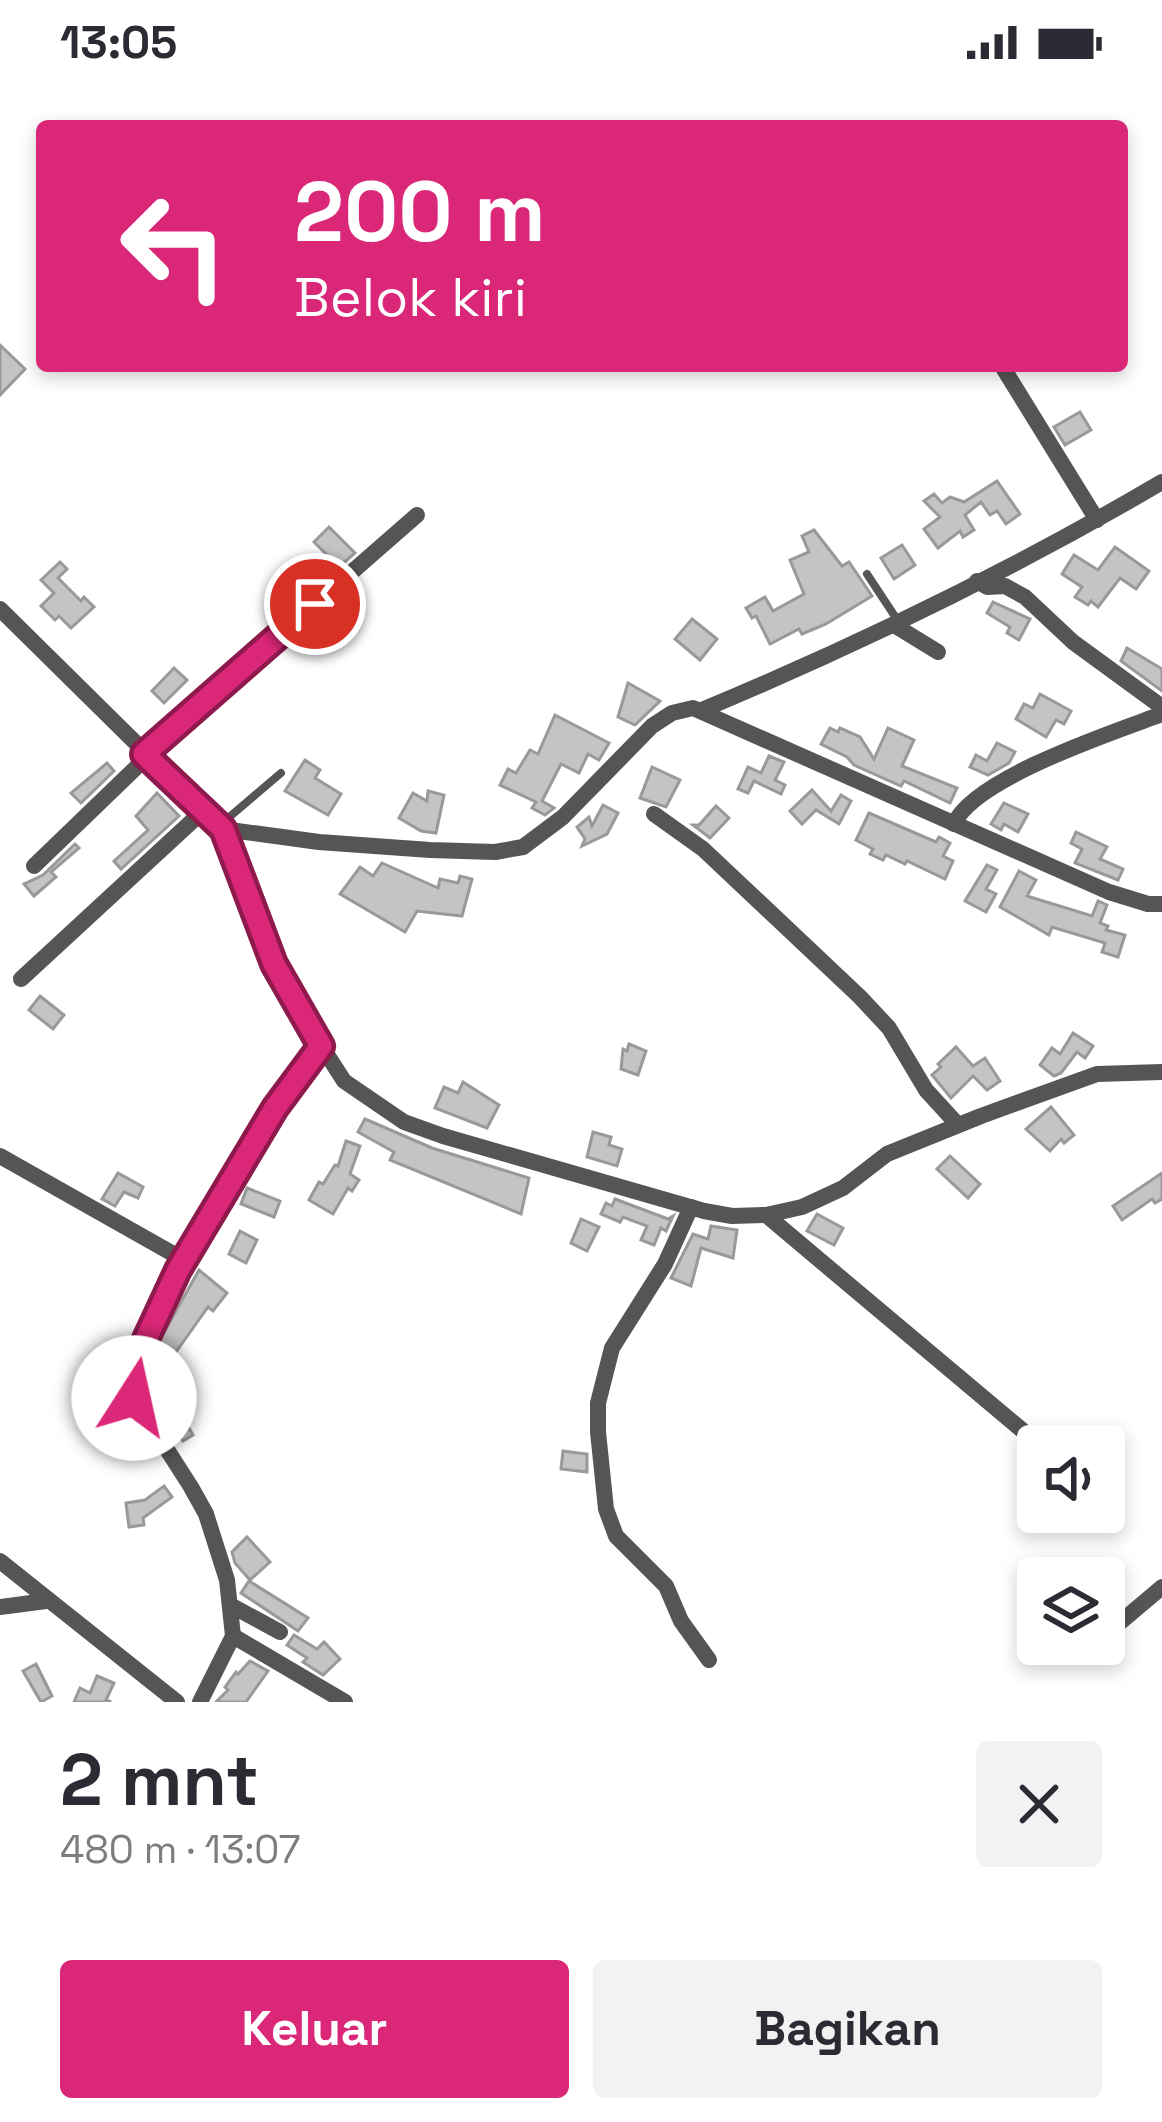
<!DOCTYPE html>
<html lang="id">
<head>
<meta charset="utf-8">
<style>
  :root { --surface:#fff; --page:#f2f2f3; --text:#2b2b33; --muted:#7c7c81; --accent:#db2777 }
  body { margin:0; font-family:"Space Grotesk",sans-serif; background:var(--page); color:var(--text); height:100vh; display:flex; flex-direction:column; font-size:45px; white-space:nowrap }
  * { box-sizing:border-box; margin:0 }
  p { font-size:39px; color:var(--muted) }
  .icon { flex:none; width:66px; height:66px; fill:none; stroke:currentColor; stroke-width:2; stroke-linecap:round; stroke-linejoin:round }
  .map { position:relative; height:1618px; overflow:hidden }
  .details { display:flex; flex-direction:column; background:var(--surface); flex:1 }
  .details>* { flex:none }
  .hud { position:absolute; left:36px; top:36px; width:1092px; height:252px; border-radius:12px; box-shadow:0 6px 18px #0003; background:#db2777; color:#fff; overflow:hidden }
  .tools { position:absolute; left:1017px; top:1341px; display:grid; gap:24px }
  .tools a { display:grid; place-items:center; width:108px; height:108px; border-radius:12px; background:var(--surface); box-shadow:0 6px 18px #0003; font-size:60px }
  .pin { position:absolute; display:grid; place-items:center; width:102px; height:102px; color:#fff; margin:-51px; border:6px solid #fff; border-radius:50%; box-shadow:0 3px 12px #0007 }
  .me { position:absolute; width:132px; margin:-66px; rotate:10deg; stroke-linejoin:round; filter:drop-shadow(0 0 9px #0008) }
  .turn { display:flex; align-items:center; gap:42px; height:252px; padding:0 60px; font-size:54px }
  .turn .icon { width:156px; height:156px; stroke-width:2.5 }
  .turn b { display:block; font-size:84px; line-height:102px }
  .round { display:grid; place-items:center; flex:none; width:126px; height:126px; border-radius:12px; background:var(--page) }
  .overview { display:flex; align-items:center; justify-content:space-between; height:204px; padding:0 60px }
  h1 { font-size:72px; font-weight:700; line-height:90px }
  .primary-button { display:flex; gap:24px; margin-top:auto; padding:24px 60px }
  .primary-button a { flex:1; height:138px; border-radius:12px; background:var(--accent); color:#fff; font-size:48px; font-weight:700; line-height:138px; text-align:center }
  .primary-button a+a { background:var(--page); color:var(--text) }
  .status { display:flex; justify-content:space-between; align-items:center; height:84px; padding:0 60px; background:var(--surface); direction:ltr }
  .status svg { height:33px; fill:currentColor }
  .map>svg:first-child { display:block }
  .building { fill:#c4c4c4; stroke:#999; stroke-width:3 }
  .lines { fill:none; stroke-linecap:round; stroke-linejoin:round }
  .service { stroke:#555; stroke-width:8 }
  .minor { stroke:#555; stroke-width:16 }
  .route-casing { stroke:#8e194d; stroke-width:30 }
  .route { stroke:#db2777; stroke-width:21 }
</style>
</head>
<body>
<div class="status"><b>13:05</b><svg viewBox="0 0 49 12"><path d="M0 12V9h3v3zM5 12V6h3v6zM10 12V3h3v9zM15 12V0h3v12zM26 1h20v11H26zM47 4h2v5h-2z"/></svg></div>
<div class="map">
<svg width="1162" height="1618" viewBox="0 0 1162 1618">
  <rect width="100%" height="100%" fill="#fff"/>
  <g class="building">
    <polygon points="0,261 25,285 0,311"/>
    <polygon points="1080,328 1091,346 1065,361 1054,343"/>
    <polygon points="997,397 1020,430 1006,440 997,427 990,431 981,418 965,431 974,446 963,453 960,447 938,464 924,445 940,433 924,417 934,410 942,419 950,413 964,418"/>
    <polygon points="329,443 355,469 339,483 314,458"/>
    <polygon points="814,446 842,482 849,478 872,512 826,540 802,550 799,545 770,560 756,532 752,534 746,524 765,513 773,527 804,510 790,476 809,468 802,452"/>
    <polygon points="902,461 915,481 894,495 881,474"/>
    <polygon points="1115,463 1149,487 1136,505 1120,494 1098,523 1091,517 1088,521 1075,513 1082,503 1062,490 1074,471 1098,486"/>
    <polygon points="60,478 67,485 58,494 81,517 84,513 94,523 71,544 59,532 55,536 41,522 54,509 41,496"/>
    <polygon points="993,518 1030,535 1019,556 1007,549 1010,543 987,529"/>
    <polygon points="692,535 717,555 700,576 675,555"/>
    <polygon points="1127,564 1162,585 1162,607 1121,577"/>
    <polygon points="174,584 187,596 164,619 152,607"/>
    <polygon points="628,599 660,617 635,641 618,633"/>
    <polygon points="1040,610 1071,627 1064,640 1056,636 1046,653 1016,635 1024,620 1033,624"/>
    <polygon points="555,631 609,659 599,676 588,670 579,689 561,680 542,717 554,724 545,731 532,724 536,718 500,701 508,685 516,689 530,666 538,670"/>
    <polygon points="830,644 838,648 840,644 860,653 874,675 888,644 914,656 902,682 957,704 950,719 904,697 901,702 854,681 847,673 821,660"/>
    <polygon points="997,659 1015,668 1009,679 988,691 970,683 976,671 987,677"/>
    <polygon points="769,672 784,678 775,696 785,701 781,710 754,697 748,709 738,705 748,683 761,689"/>
    <polygon points="305,676 320,686 315,694 341,710 328,731 285,707"/>
    <polygon points="107,679 114,687 81,719 71,709"/>
    <polygon points="652,683 680,696 666,723 640,714"/>
    <polygon points="812,706 831,727 841,711 851,717 839,740 816,726 802,740 790,727"/>
    <polygon points="428,707 444,711 436,749 421,747 399,734 413,709 427,717"/>
    <polygon points="157,709 179,732 121,785 114,777 148,746 136,732"/>
    <polygon points="1004,719 1028,730 1018,748 1004,740 1001,746 991,740"/>
    <polygon points="603,721 618,729 607,750 582,762 585,755 577,743 589,733 592,742"/>
    <polygon points="716,722 729,734 710,754 693,741 699,741"/>
    <polygon points="869,729 936,758 939,753 950,759 943,772 953,777 945,795 907,777 905,780 886,771 883,776 870,770 873,765 856,756"/>
    <polygon points="1076,748 1107,763 1100,775 1123,785 1118,796 1075,779 1082,765 1071,759"/>
    <polygon points="75,760 79,764 51,788 56,793 34,812 24,800 43,791"/>
    <polygon points="382,779 438,804 440,795 458,799 460,792 472,795 462,832 417,827 405,848 340,810 360,783 373,792"/>
    <polygon points="987,781 997,786 986,805 996,810 986,828 965,817"/>
    <polygon points="1019,787 1036,796 1027,812 1092,832 1098,817 1107,821 1100,839 1108,842 1106,846 1125,851 1118,873 1102,868 1105,859 1052,843 1049,851 1000,823"/>
    <polygon points="40,912 64,931 53,945 29,926"/>
    <polygon points="1073,949 1093,962 1085,974 1077,968 1061,989 1054,992 1040,981 1052,964 1060,970"/>
    <polygon points="629,960 646,967 638,991 621,985 623,965 627,967"/>
    <polygon points="956,963 973,982 985,974 1000,997 987,1006 973,992 951,1014 932,991 941,983 938,980"/>
    <polygon points="463,998 499,1021 487,1044 435,1024 444,1003 458,1009"/>
    <polygon points="1051,1023 1074,1051 1064,1059 1061,1055 1050,1067 1026,1045"/>
    <polygon points="365,1035 432,1064 529,1094 521,1130 390,1076 394,1068 358,1048"/>
    <polygon points="593,1048 611,1053 609,1061 622,1065 617,1082 587,1073"/>
    <polygon points="346,1057 360,1062 350,1090 359,1096 352,1107 348,1104 333,1130 309,1116 319,1098 323,1100 335,1081 338,1082"/>
    <polygon points="950,1072 980,1100 968,1114 937,1085"/>
    <polygon points="118,1089 143,1103 138,1114 124,1108 115,1122 102,1115"/>
    <polygon points="1162,1089 1162,1115 1155,1119 1152,1115 1122,1136 1113,1122"/>
    <polygon points="247,1104 280,1117 274,1133 241,1120"/>
    <polygon points="615,1115 668,1135 673,1132 666,1147 661,1144 654,1161 641,1156 647,1142 623,1133 620,1138 601,1130 606,1119 612,1122"/>
    <polygon points="817,1130 843,1144 834,1161 807,1147"/>
    <polygon points="581,1135 599,1143 587,1167 571,1159"/>
    <polygon points="711,1142 737,1146 733,1174 701,1164 691,1202 671,1194 693,1150 708,1155"/>
    <polygon points="240,1147 257,1156 246,1179 229,1170"/>
    <polygon points="199,1186 227,1209 213,1227 208,1223 176,1268 171,1266 164,1281 153,1276 161,1260 158,1259"/>
    <polygon points="165,1303 193,1351 183,1357 178,1350 174,1353 149,1314"/>
    <polygon points="117,1323 138,1351 121,1363 101,1335"/>
    <polygon points="563,1367 587,1370 587,1388 561,1385"/>
    <polygon points="164,1402 172,1413 143,1434 144,1441 129,1443 126,1419 145,1416"/>
    <polygon points="247,1453 270,1478 250,1496 235,1479 232,1468"/>
    <polygon points="249,1497 308,1534 298,1547 241,1509"/>
    <polygon points="294,1551 317,1565 324,1558 340,1575 323,1591 303,1578 307,1574 287,1561"/>
    <polygon points="250,1577 268,1587 246,1618 216,1618 228,1606 225,1603 236,1588 238,1590"/>
    <polygon points="36,1580 52,1612 41,1618 23,1587"/>
    <polygon points="97,1592 114,1599 106,1616 111,1618 74,1618 80,1604 90,1609"/>
  </g>
  <g class="lines">
    <g class="service">
      <polyline points="867,490 898,537"/>
      <polyline points="220,741 281,689"/>
    </g>
    <g class="minor">
      <polyline points="1002,282 1097,436"/>
      <polyline points="977,497 987,503 1005,502 1025,513 1073,558 1162,623"/>
      <polyline points="0,525 223,745 319,758 430,766 495,768 523,763 563,733 652,642 672,629 693,624 1109,808 1148,820 1162,820"/>
      <polyline points="894,541 938,568"/>
      <path d="M702,626C860,560 1014,485 1162,398"/>
      <polyline points="144,670 417,431"/>
      <polyline points="654,730 703,765 860,913 889,944 926,1006 958,1041"/>
      <path d="M954,740C974,694 1114,648 1162,630"/>
      <polyline points="223,745 274,881 292,916 344,997 404,1038 443,1052 704,1127 732,1132 766,1131 802,1123 843,1104 887,1070 981,1032 1097,990 1162,988"/>
      <polyline points="34,782 147,673"/>
      <polyline points="21,895 202,728"/>
      <polyline points="0,1072 184,1176"/>
      <polyline points="691,1123 665,1180 612,1264 598,1319 598,1348 606,1425 616,1452 666,1502 681,1537 709,1576"/>
      <polyline points="766,1131 1041,1362"/>
      <polyline points="0,1477 177,1618"/>
      <polyline points="232,1522 280,1548"/>
      <polyline points="0,1523 46,1517"/>
      <polyline points="233,1552 345,1618"/>
      <polyline points="1104,1552 1162,1503"/>
      <polyline points="200,1618 233,1552 227,1496 206,1430 191,1403 134,1314 132,1285 178,1186 275,1024 321,962"/>
    </g>
  </g>
  <g class="lines">
    <defs>
      <polyline id="route" points="134,1314 132,1285 178,1186 275,1024 321,962 274,880 223,745 144,670 315,520"/>
    </defs>
    <use href="#route" class="route-casing"/>
    <use href="#route" class="route"/>
  </g>
</svg>
<div class="tools">
<a><svg class="icon" aria-label="sound" viewBox="0 0 24 24"><path d="M4 9h4l5-4v14l-5-4H4zM17 9q2 3 0 6"/></svg></a>
<a><svg class="icon" aria-label="layers" viewBox="0 0 24 24"><path d="M12 4l9 5-9 5-9-5zM3 14l9 5 9-5"/></svg></a>
</div>
<div class="pin" style="left:315px;top:520px;background:#d93025"><svg class="icon" aria-label="arrive" viewBox="0 0 24 24"><path d="M6 21V4h12l-3 4 3 4H6"/></svg></div>
<svg class="me" style="left:134px;top:1314px" viewBox="-20 -20 40 40"><circle r="19" fill="#fff"/><path d="M0-13L10 11 0 6-10 11z" fill="#db2777"/></svg>
<div class="hud">
<div class="turn"><svg class="icon" aria-label="left" viewBox="0 0 24 24"><path d="M17 20v-9H6M10 6l-5 5 5 5"/></svg><div><b>200 m</b>Belok kiri</div></div>
</div>
</div>
<section class="details">
<div class="overview"><div><h1>2 mnt</h1><p>480 m · 13:07</p></div><a class="round"><svg class="icon" aria-label="close" viewBox="0 0 24 24"><path d="M6 6l12 12M18 6L6 18"/></svg></a></div>
<div class="primary-button"><a>Keluar</a><a>Bagikan</a></div>
</section>
</body>
</html>
